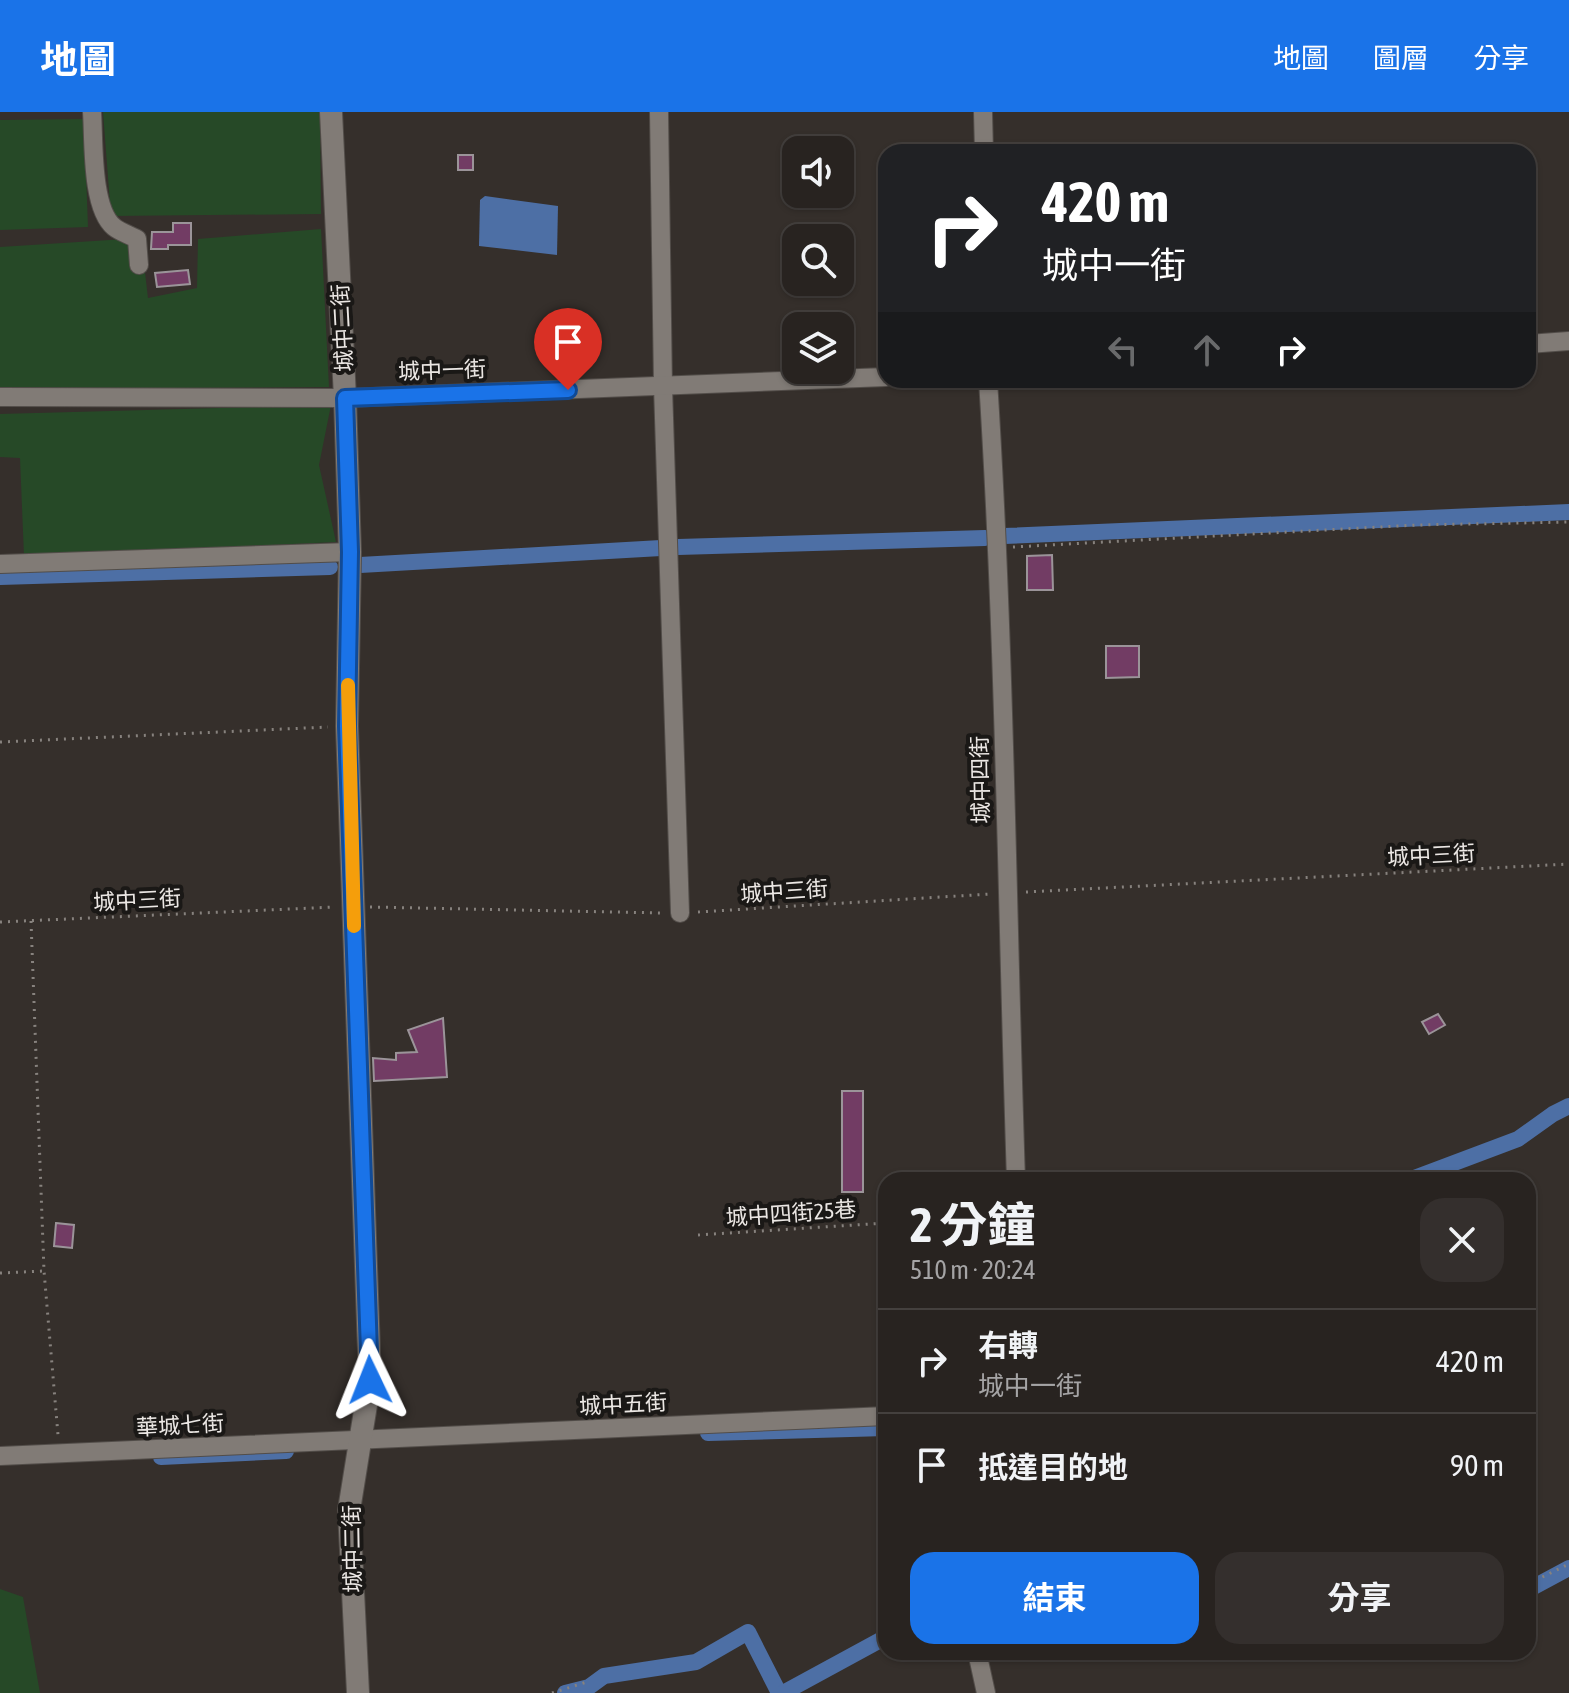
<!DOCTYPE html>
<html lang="zh-TW">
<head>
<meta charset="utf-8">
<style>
  :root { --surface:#282320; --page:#342f2d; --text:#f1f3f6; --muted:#a5a4a5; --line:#44403e; --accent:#1a73e8 }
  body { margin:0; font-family:"Asap Condensed","Noto Sans TC",sans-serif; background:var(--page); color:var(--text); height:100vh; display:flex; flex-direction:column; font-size:30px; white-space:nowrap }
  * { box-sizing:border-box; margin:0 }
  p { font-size:26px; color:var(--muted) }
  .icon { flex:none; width:44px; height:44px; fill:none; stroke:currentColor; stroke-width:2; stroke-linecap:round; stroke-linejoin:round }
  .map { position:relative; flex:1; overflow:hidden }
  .drawer { position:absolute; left:878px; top:1060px; width:658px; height:488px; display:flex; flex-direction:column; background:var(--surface); border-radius:24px; box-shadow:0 2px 6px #0004,0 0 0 2px var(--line) }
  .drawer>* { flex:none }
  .hud { position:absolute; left:878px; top:32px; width:658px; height:244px; border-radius:24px; box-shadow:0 2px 6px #0004,0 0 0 2px var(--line); background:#202124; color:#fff; overflow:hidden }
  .tools { position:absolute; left:782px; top:24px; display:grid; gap:16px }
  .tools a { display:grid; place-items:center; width:72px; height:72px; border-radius:16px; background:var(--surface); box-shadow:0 2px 6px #0004,0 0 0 2px var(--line); font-size:40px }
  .pin { position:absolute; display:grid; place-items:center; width:68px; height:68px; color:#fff; margin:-82px -34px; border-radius:50% 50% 50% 0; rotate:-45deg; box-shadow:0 0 8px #0007 }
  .pin .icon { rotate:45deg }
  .me { position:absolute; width:88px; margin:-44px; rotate:358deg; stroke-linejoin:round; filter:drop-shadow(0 0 6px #0008) }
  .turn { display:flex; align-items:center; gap:28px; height:168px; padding:0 32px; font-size:36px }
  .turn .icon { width:104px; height:104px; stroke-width:2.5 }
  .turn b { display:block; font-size:56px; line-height:68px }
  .lanes { display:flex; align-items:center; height:76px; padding:0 32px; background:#0003; justify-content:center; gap:40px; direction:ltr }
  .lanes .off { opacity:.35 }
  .round { display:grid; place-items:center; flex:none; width:84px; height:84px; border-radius:24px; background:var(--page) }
  .headline { display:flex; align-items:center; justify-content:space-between; height:136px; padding:0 32px }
  h1 { font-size:48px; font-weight:700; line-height:60px }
  .cta { display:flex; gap:16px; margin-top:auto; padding:16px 32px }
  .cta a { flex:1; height:92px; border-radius:24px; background:var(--accent); color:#fff; font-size:32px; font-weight:700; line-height:92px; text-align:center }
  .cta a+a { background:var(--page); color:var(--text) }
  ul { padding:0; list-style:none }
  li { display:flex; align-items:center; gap:24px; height:104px; padding:0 32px; border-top:2px solid var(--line) }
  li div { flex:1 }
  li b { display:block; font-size:30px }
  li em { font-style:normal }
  header { display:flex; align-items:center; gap:48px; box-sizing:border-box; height:112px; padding:0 40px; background:var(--accent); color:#fff }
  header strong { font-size:38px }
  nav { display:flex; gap:44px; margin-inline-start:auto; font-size:28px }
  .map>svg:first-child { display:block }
  .green { fill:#264927 }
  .water { fill:#4d6fa5 }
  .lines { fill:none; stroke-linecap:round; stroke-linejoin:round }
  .canal { stroke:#4d6fa5; stroke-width:16 }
  .building { fill:#723c64; stroke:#9b9499; stroke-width:2 }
  .minor-casing { stroke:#524d49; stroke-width:20 }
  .tertiary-casing { stroke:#524d49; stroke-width:24 }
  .path { stroke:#87827e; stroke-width:3; stroke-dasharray:2 6; stroke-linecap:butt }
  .minor { stroke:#817b76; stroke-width:18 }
  .tertiary { stroke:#817b76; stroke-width:22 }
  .route-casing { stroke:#114b97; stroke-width:20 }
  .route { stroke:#1a73e8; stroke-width:14 }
  .slow { stroke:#f59e0b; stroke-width:14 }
  .labels { text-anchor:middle; stroke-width:8; stroke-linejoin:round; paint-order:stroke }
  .street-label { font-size:22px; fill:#ebe7e4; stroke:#1a1816 }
</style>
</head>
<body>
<header>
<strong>地圖</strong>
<nav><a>地圖</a><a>圖層</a><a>分享</a></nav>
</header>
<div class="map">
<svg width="1569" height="1581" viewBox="0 0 1569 1581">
  <rect width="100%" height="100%" fill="#352f2b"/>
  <g class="green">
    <polygon points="103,0 320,0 321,102 111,104"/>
    <polygon points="84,7 88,115 0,118 0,8"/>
    <polygon points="321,117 329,275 0,277 0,135 141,126 148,186 197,176 198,127"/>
    <polygon points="331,293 319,353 336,430 24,444 20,346 0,345 0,302"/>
    <polygon points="0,1477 23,1485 40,1581 0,1581"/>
  </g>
  <polygon class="water" points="485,84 558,94 557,143 479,134 480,88"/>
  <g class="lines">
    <g class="canal">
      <polyline points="1004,424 1569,400"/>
      <polyline points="678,435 985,426"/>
      <polyline points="360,453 661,436"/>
      <polyline points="0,465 330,455"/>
      <polyline points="1409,1068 1518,1027 1553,1002 1569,994"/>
      <polyline points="708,1321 886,1316"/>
      <polyline points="161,1345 286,1339"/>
      <polyline points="1528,1478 1569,1456"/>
      <polyline points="565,1581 589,1575 604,1564 696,1550 748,1520 778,1579 783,1581"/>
      <polyline points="783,1581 886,1525"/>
    </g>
  </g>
  <g class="building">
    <rect x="458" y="43" width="15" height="15"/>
    <polygon points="173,111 191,111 191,133 168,133 168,137 151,137 152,120 173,120"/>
    <polygon points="188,158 190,172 157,175 155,161"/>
    <polygon points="1052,443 1053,478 1027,478 1027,444"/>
    <polygon points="1106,534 1139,534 1139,565 1106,566"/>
    <polygon points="1438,902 1445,913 1429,922 1422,910"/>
    <polygon points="443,906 447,965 374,969 373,946 396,948 396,941 417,940 408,918"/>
    <rect x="842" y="979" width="21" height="101"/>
    <polygon points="56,1111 74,1113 72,1136 54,1134"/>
  </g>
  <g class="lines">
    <defs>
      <g id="minor">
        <path d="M92,0C94,29 91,96 114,115C120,120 130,123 137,127L139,153"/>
        <polyline points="659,0 663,275 680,801"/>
        <polyline points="983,0 984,40"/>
        <polyline points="1528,232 1569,229"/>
        <path d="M988,268C1005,534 1007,801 1016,1068"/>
        <polyline points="0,285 345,286 886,265"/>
        <polyline points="0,452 350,440"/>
        <polyline points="0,1344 886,1304"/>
        <polyline points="977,1540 986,1581"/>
      </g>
      <polyline id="tertiary" points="331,0 345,286 350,440 347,614 370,1268 349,1398 358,1581"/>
    </defs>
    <use href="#minor" class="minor-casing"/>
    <use href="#tertiary" class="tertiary-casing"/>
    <g class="path">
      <polyline points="1013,435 1417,413 1569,410"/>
      <polyline points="0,630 328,615"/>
      <polyline points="1026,780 1569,752"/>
      <polyline points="370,795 663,801"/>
      <polyline points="698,800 990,782"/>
      <polyline points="31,809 44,1159 58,1323"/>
      <polyline points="0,810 335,795"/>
      <polyline points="698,1123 886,1111"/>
      <polyline points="0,1161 44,1159"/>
      <polyline points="1528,1472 1569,1452"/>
      <polyline points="552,1581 590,1569"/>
    </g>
    <use href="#minor" class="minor"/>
    <use href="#tertiary" class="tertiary"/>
  </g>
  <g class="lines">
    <defs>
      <polyline id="route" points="370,1268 347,614 350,440 345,286 568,278"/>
    </defs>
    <use href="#route" class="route-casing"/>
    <use href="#route" class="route"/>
    <polyline class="slow" points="348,573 354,814"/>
  </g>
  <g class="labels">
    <g class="street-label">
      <text transform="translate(342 216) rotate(-93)" y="8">城中二街</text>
      <text transform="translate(442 258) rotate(-2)" y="8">城中一街</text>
      <text transform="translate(980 668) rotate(-91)" y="8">城中四街</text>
      <text transform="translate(1431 743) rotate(-3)" y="8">城中三街</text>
      <text transform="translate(784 779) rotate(-4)" y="8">城中三街</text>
      <text transform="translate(137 788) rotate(-3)" y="8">城中三街</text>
      <text transform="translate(791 1101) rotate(-4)" y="8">城中四街25巷</text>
      <text transform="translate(623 1292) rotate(-3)" y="8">城中五街</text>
      <text transform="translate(180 1313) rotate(-3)" y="8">華城七街</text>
      <text transform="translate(352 1437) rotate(-91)" y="8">城中二街</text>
    </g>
  </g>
</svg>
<div class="tools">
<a><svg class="icon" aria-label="sound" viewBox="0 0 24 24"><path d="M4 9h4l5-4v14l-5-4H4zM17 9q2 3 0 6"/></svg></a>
<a><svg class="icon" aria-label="search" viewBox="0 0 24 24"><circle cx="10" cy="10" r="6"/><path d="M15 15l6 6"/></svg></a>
<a><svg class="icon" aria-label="layers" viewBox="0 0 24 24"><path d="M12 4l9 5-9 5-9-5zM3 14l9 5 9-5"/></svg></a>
</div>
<div class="pin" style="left:568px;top:278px;background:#d93025"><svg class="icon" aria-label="arrive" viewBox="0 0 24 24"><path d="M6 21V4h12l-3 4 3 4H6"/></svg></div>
<svg class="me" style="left:370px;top:1268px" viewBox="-20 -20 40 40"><path d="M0-17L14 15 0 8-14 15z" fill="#1a73e8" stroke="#fff" stroke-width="4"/></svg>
<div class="hud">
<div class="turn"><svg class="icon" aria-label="right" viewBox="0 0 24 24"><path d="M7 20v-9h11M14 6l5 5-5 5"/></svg><div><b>420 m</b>城中一街</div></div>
<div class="lanes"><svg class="icon off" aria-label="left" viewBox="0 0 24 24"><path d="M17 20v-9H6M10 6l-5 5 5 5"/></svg><svg class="icon off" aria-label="ahead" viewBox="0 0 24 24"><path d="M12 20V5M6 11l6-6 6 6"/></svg><svg class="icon" aria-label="right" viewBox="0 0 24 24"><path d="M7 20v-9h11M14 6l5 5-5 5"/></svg></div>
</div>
<section class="drawer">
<div class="headline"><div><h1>2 分鐘</h1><p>510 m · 20:24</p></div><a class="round"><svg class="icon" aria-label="close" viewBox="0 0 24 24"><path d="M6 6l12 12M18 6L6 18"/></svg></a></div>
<ul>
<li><svg class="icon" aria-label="right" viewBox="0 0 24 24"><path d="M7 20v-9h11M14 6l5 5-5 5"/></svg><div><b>右轉</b><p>城中一街</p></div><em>420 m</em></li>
<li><svg class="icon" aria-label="arrive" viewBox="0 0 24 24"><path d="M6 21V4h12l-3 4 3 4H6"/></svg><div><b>抵達目的地</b></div><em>90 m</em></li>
</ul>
<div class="cta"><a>結束</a><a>分享</a></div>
</section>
</div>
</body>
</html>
